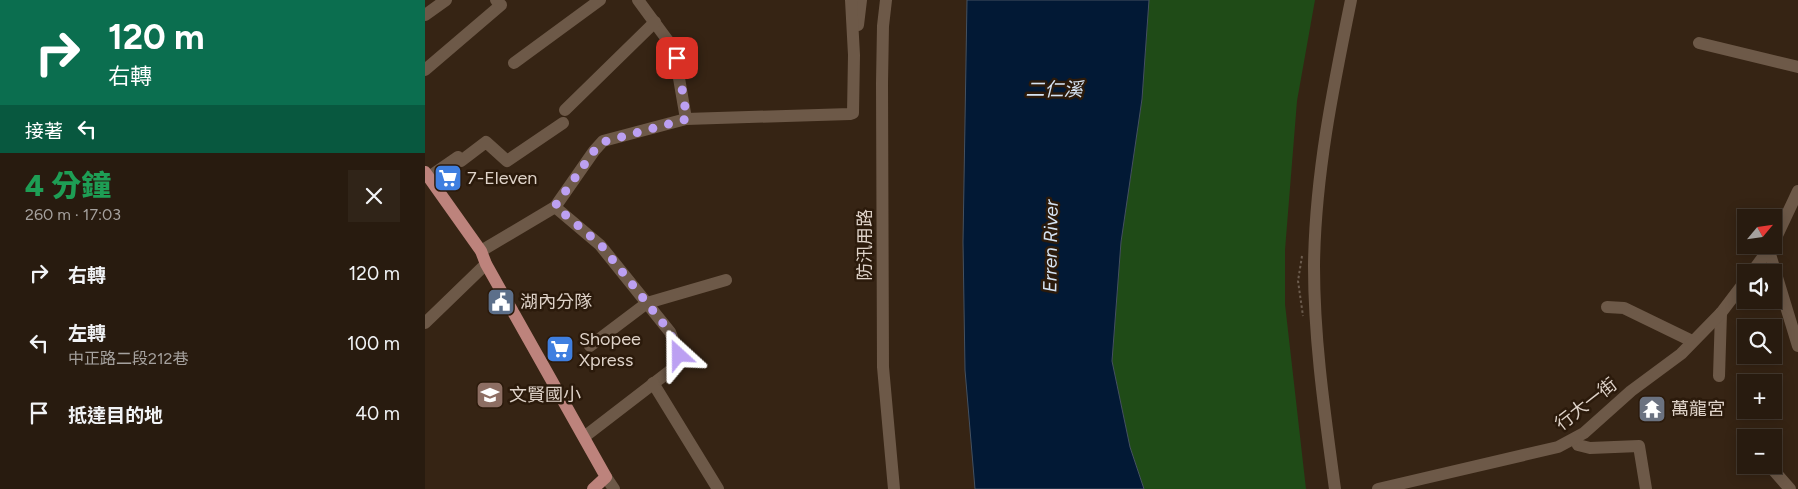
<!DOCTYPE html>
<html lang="zh-TW">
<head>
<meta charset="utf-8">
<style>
  :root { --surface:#281b0f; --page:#302418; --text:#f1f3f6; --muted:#a5a19e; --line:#44392f }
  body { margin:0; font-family:Figtree,"Noto Sans TC",sans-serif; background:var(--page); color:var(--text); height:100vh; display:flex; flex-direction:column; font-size:19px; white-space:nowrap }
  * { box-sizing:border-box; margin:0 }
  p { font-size:16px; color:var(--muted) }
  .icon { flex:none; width:28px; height:28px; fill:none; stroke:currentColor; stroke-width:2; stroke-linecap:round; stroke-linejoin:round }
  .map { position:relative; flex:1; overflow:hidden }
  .side { display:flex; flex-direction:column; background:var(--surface); width:425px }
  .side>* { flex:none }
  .hud { background:#0b6e4f; color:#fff; overflow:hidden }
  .needle { width:32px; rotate:61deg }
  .fabs { position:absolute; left:1312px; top:209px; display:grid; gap:10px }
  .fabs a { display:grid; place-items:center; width:45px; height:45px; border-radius:0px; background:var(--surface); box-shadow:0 2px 12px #0003,0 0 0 1px var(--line); font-size:25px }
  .pin { position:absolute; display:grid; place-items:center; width:42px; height:42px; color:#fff; margin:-21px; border-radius:10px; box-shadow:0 2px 8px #0006 }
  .me { position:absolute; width:55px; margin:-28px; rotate:336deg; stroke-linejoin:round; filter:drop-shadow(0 0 4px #0008) }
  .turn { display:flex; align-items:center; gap:18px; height:105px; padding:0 25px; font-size:22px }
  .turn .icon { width:65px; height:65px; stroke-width:2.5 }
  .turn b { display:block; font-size:35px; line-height:42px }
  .then { display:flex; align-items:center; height:48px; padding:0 25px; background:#0003; gap:10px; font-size:19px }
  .round { display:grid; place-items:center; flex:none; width:52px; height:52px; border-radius:0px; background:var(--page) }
  .head { display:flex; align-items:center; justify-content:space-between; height:85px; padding:0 25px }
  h1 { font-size:30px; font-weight:800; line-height:38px; color:#1e9e55 }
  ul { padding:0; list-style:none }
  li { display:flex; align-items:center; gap:15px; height:70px; padding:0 25px }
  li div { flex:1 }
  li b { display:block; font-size:19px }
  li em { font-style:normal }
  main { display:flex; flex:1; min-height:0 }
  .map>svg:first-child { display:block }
  .green { fill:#1f4b17 }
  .water { fill:#021935; stroke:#445161 }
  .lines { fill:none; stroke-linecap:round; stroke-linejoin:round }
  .path { stroke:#6c5c4e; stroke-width:2; stroke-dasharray:2.5 2.5; stroke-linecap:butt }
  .minor { stroke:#6d5948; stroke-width:12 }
  .major { stroke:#bd837c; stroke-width:12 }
  .route { stroke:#bca0f2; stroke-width:9; stroke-dasharray:0 16.2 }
  .labels { text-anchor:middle; stroke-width:5; stroke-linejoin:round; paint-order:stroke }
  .poi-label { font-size:18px; fill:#dfd3c9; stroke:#2b1a0b; text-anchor:start }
  .street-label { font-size:18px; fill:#dfd3c9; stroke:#2b1a0b }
  .water-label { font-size:19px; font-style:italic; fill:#d5e3f3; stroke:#2b1a0b }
</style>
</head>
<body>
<main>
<section class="side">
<div class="hud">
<div class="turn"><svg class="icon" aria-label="right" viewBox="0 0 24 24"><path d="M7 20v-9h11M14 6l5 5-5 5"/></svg><div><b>120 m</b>右轉</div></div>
<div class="then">接著<svg class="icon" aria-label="left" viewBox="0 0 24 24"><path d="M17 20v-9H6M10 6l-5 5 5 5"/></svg></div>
</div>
<div class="head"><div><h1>4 分鐘</h1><p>260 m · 17:03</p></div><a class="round"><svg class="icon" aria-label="close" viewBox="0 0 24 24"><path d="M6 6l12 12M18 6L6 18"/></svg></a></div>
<ul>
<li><svg class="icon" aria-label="right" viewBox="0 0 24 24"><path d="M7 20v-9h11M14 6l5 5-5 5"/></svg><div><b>右轉</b></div><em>120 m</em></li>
<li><svg class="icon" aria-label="left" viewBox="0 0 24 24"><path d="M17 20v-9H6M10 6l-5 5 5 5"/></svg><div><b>左轉</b><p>中正路二段212巷</p></div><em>100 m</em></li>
<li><svg class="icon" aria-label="arrive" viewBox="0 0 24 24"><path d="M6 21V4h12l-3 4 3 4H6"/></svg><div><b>抵達目的地</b></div><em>40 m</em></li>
</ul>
</section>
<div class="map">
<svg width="1373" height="489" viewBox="0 0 1373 489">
  <rect width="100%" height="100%" fill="#362414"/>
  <polygon class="green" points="724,0 890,0 872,101 860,250 860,304 881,489 719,489 705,447 687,361 696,242 717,99"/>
  <polygon class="water" points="542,0 724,0 717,99 696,242 687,361 705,447 719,489 550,489 540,370 538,242"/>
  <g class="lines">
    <polyline class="path" points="877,256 873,281 878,316"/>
    <g class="minor">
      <polyline points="213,0 249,49 261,119"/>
      <polyline points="461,0 458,26 457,83 458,367 469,489"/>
      <polyline points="0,15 21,0"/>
      <polyline points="433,25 436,0"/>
      <polyline points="1274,43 1373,67"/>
      <polyline points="89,63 175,0"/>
      <polyline points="0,70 76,5 71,0"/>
      <polyline points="140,110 230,22"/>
      <polyline points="4,177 33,157 36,161 61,142 82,161 138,123"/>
      <polyline points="130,207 175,245 245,332 254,355 254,362 250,367 159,437"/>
      <polyline points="1349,242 1373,191"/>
      <polyline points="56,251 130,207 169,151 178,141 261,119 425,114 428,113 429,55 426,0"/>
      <polyline points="1344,251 1373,346"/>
      <polyline points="1327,272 1347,245"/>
      <polyline points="1182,307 1199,308 1267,341"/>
      <polyline points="0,323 61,264"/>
      <polyline points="165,346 222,303 301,280"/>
      <polyline points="1294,376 1296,313"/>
      <polyline points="228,383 293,489"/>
      <polyline points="1150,439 1153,445 1165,448 1214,446 1221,489"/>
      <polyline points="1344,465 1365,489"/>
      <polyline points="181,477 189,489"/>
      <path d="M910,489C900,415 889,341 889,266C890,176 908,88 926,0"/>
      <polyline points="953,489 1133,447 1159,433 1206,391 1256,354 1296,313 1321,280"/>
    </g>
    <polyline class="major" points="0,172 56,251 61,264 181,477 168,489"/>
  </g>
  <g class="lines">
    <polyline class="route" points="252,58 262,119 178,142 169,151 130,206 176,245 245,332 254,355"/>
  </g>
  <defs>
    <symbol id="supermarket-square" viewBox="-11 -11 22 22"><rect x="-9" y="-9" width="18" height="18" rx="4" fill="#3f7fe0" stroke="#2b1a0b"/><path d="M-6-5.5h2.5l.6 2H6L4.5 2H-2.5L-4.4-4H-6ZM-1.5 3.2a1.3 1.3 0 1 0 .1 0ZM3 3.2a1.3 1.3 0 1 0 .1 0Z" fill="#fff"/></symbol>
    <symbol id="civic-square" viewBox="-11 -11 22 22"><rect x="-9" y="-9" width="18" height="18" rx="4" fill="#5c6f8a" stroke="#2b1a0b"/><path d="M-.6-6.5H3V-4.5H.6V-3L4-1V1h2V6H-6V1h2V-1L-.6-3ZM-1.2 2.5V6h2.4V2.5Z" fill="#fff"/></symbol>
    <symbol id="school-square" viewBox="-11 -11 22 22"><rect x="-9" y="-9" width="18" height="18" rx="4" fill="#8d6e63" stroke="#2b1a0b"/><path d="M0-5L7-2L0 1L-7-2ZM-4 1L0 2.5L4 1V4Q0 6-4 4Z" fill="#fff"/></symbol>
    <symbol id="temple-square" viewBox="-11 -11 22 22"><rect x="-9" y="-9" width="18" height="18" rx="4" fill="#6b7280" stroke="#2b1a0b"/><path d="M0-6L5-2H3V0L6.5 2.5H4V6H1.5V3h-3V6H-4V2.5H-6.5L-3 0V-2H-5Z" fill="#fff"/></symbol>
  </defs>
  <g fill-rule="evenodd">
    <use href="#supermarket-square" x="7" y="162" width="32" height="32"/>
    <use href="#civic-square" x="60" y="286" width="32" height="32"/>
    <use href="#supermarket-square" x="119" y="333" width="32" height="32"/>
    <use href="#school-square" x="49" y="379" width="32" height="32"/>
    <use href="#temple-square" x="1211" y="393" width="32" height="32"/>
  </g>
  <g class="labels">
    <g class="poi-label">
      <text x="42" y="184">7-Eleven</text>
      <text x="95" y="308">湖內分隊</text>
      <text x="154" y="345">Shopee<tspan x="154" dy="21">Xpress</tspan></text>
      <text x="84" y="401">文賢國小</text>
      <text x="1246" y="415">萬龍宮</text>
    </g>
    <g class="street-label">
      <text transform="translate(440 245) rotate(-90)" y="6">防汛用路</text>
      <text transform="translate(1161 404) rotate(-38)" y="6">行大一街</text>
    </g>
    <g class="water-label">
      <text x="629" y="96">二仁溪</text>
      <text transform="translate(625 246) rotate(-89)" y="7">Erren River</text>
    </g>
  </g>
</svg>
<div class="fabs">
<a><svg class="needle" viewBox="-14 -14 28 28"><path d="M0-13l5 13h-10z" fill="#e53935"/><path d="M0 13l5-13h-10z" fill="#a5a19e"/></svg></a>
<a><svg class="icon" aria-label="sound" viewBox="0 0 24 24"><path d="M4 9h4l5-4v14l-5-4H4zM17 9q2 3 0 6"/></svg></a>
<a><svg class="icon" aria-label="search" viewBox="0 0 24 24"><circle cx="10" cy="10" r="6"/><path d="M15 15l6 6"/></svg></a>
<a>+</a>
<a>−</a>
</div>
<div class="pin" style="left:252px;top:58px;background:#d93025"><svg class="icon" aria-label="arrive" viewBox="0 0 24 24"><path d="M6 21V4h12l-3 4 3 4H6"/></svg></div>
<svg class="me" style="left:254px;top:355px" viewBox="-20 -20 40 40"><path d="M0-17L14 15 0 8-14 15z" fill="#bca0f2" stroke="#fff" stroke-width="4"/></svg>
</div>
</main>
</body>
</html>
